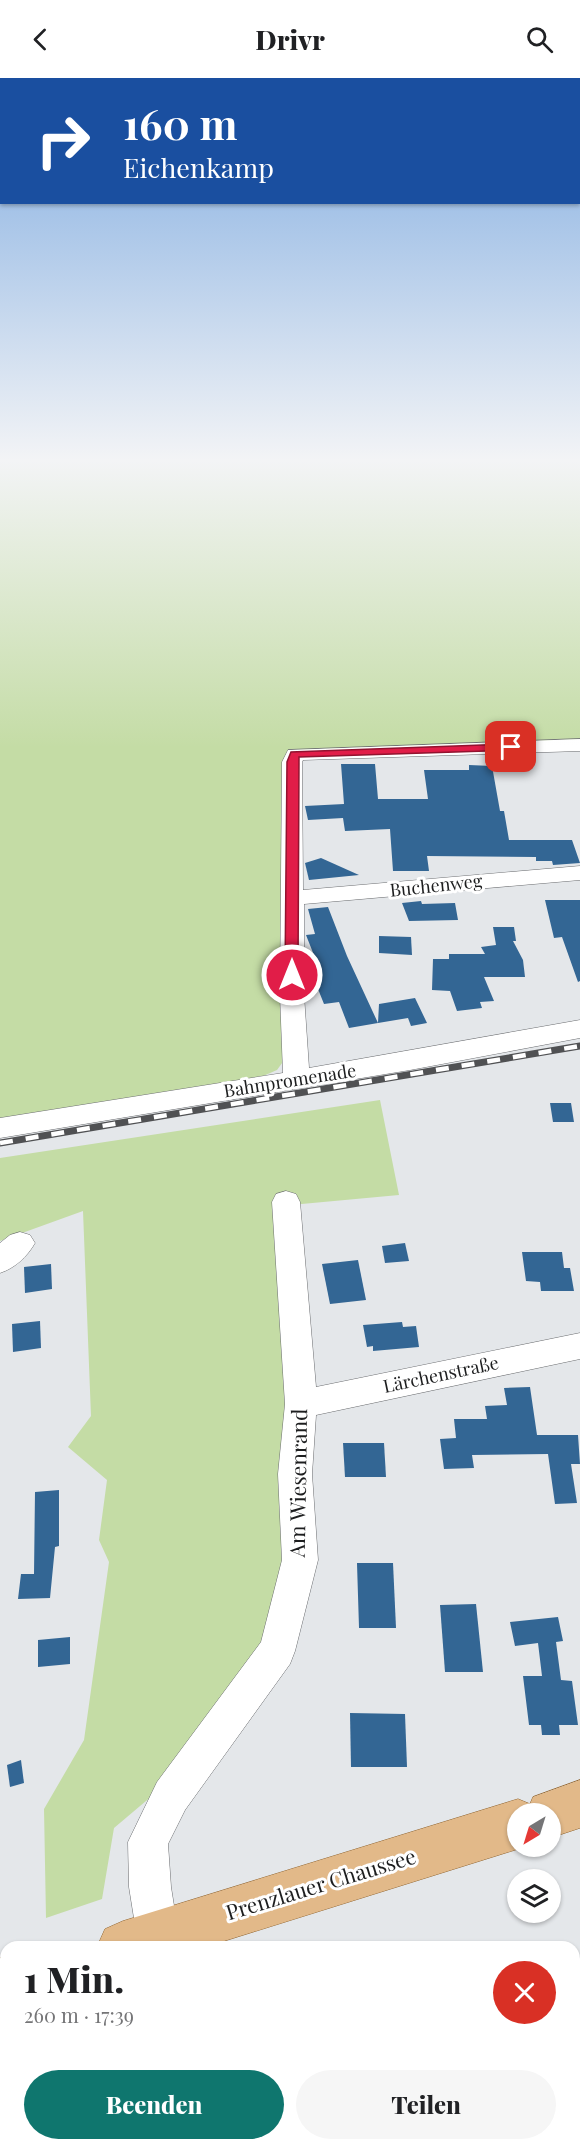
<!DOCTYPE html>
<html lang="de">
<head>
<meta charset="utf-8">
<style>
  :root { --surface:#fff; --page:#f6f6f6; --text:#202124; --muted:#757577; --accent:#0f766e }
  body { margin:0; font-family:"Playfair Display",serif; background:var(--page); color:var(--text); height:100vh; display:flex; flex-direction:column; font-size:22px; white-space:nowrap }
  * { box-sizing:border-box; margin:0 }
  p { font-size:20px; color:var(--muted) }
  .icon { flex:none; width:33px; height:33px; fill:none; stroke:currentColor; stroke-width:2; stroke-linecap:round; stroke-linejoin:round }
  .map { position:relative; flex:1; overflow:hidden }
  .details { position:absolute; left:0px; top:1863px; width:580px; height:210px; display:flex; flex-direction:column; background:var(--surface); border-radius:18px 18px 0 0; box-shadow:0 2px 4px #0004 }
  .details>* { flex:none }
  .top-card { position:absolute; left:0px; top:0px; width:580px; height:126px; box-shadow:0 2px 4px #0004; background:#1a4fa0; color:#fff; overflow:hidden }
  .needle { width:39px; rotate:218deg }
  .tools { position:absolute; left:507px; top:1725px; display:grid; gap:12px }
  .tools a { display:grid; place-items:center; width:54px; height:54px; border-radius:50%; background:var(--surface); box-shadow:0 2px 4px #0004; font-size:30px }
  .pin { position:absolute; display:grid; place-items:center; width:51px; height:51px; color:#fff; margin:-26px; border-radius:12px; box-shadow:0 3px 9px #0006 }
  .me { position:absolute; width:66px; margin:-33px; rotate:0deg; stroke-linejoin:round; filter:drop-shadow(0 0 4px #0008) }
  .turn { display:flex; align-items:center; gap:21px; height:126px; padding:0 24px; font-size:27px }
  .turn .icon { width:78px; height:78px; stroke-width:2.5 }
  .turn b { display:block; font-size:42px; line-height:51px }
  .round { display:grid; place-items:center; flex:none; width:63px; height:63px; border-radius:32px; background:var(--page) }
  .head { display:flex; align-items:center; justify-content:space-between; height:102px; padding:0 24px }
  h1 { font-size:36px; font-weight:800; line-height:45px }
  .action { display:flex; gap:12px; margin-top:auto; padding:12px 24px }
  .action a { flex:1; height:69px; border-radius:36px; background:var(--accent); color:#fff; font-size:24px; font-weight:800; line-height:69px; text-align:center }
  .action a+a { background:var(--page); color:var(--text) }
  header { display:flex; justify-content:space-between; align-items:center; height:78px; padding:0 24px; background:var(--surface); font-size:27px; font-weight:800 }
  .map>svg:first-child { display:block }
  .green { fill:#c4dca5 }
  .building { fill:#336694 }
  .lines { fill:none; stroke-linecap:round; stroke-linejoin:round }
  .minor-casing { stroke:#6b6d70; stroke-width:1 }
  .major-casing { stroke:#906531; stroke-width:1 }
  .minor { fill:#fff; fill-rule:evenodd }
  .major { fill:#e2b989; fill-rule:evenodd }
  .rail-casing { stroke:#505153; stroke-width:7 }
  .rail { stroke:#fff; stroke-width:4.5; stroke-dasharray:13; stroke-linecap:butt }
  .route { fill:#e11d48; stroke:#92132f; stroke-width:1.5 }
  .labels { text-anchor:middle; stroke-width:6; stroke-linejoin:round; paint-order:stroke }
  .street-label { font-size:18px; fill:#1d1e1f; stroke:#fff }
  .near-street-label { font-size:21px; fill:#1d1e1f; stroke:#fff }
</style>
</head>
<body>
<header><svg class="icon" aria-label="back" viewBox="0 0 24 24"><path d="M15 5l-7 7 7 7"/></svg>Drivr<svg class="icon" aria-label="search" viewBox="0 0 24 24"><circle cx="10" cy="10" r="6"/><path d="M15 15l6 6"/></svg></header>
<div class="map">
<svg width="580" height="2073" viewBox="0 0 580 2073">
  <rect width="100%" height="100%" fill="#e4e7ea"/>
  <g class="green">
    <polygon points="0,379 580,379 580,667 295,676 285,981 277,992 254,1002 0,1045"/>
    <polygon points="380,1022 399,1117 280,1128 290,1482 267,1570 159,1712 114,1750 102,1821 46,1840 44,1731 84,1662 109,1484 99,1462 107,1402 68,1369 91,1338 83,1133 0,1163 0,1080"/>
  </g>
  <g class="building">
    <polygon points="341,686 375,686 378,721 428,721 424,692 469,692 469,687 492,688 500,733 504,733 509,762 572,762 580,785 553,787 552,783 536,783 536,779 427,778 429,793 393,793 390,751 345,753 343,740 308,742 305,728 344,726"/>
    <polygon points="321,780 359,797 309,802 305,785"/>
    <polygon points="545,822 580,822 580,903 578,904 562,859 554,860"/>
    <polygon points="421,823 422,826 455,825 458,842 409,843 402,825"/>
    <polygon points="328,829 347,878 378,945 349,950 339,924 324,926 312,896 321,895 306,857 315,856 308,831"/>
    <polygon points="493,849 514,849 516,863 513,863 523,882 525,899 484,899 494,923 480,924 482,930 457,933 450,913 432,912 433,881 449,881 449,876 485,876 481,869 496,867"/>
    <polygon points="379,858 411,859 412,877 379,875"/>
    <polygon points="415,920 427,945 411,948 408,940 378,945 379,926"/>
    <polygon points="550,1025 571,1025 574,1044 553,1044"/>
    <polygon points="405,1165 409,1183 385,1185 382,1168"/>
    <polygon points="522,1174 562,1174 564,1190 570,1190 574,1213 541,1213 540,1204 526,1203"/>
    <polygon points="358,1182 366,1222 330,1226 322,1186"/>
    <polygon points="51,1186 52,1211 25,1215 24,1189"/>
    <polygon points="40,1243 41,1270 13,1274 12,1246"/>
    <polygon points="402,1244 403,1249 416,1248 419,1269 373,1273 373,1268 367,1269 363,1247"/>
    <polygon points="530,1309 537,1357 578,1357 580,1386 571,1386 577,1425 555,1426 548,1376 472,1377 474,1390 444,1391 440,1361 456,1360 454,1341 487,1341 485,1328 507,1327 504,1310"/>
    <polygon points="343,1365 384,1365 386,1399 345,1399"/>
    <polygon points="59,1412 59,1468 55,1469 50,1520 18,1521 21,1496 34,1496 35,1414"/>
    <polygon points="357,1485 393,1485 396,1550 359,1550"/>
    <polygon points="476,1526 483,1594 445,1594 440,1527"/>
    <polygon points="558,1539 563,1563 556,1564 561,1602 572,1603 578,1647 559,1647 560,1657 542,1657 541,1647 529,1647 523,1598 542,1598 538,1565 515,1568 510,1544"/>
    <polygon points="70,1559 70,1586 38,1589 38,1562"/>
    <polygon points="350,1635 405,1636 407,1689 351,1689"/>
    <polygon points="21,1682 24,1705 10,1709 7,1687"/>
  </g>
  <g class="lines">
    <defs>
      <g id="minor">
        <polygon points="580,661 580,673 303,682 302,684 303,812 580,788 580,802 304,826 304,917 309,990 580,942 580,960 410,992 0,1060 0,1040 283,995 280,917 282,684 288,672"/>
        <polygon points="286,1113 296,1116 300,1124 316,1309 580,1255 580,1281 316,1337 312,1396 318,1482 295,1573 290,1586 185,1732 168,1766 171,1809 179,1859 175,1869 141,1869 137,1859 129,1809 128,1764 157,1704 261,1564 282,1482 278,1396 285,1326 272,1124 276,1116"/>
        <path d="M20,1154L30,1157L35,1165C27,1179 15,1190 0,1195V1165L10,1157Z"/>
      </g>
      <g id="major">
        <polygon points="580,1702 580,1750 550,1760 550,1736 518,1736 518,1768 523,1768 518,1771 205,1869 97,1869 105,1851 123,1843 518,1721 530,1726 533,1719"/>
        <polygon points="6,1879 6,1931 0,1932 0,1880"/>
      </g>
    </defs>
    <use href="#minor" class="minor-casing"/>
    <use href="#major" class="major-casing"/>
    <use href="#minor" class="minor"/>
    <use href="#major" class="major"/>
    <defs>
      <polyline id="rail" points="0,1065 580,968"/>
    </defs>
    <use href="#rail" class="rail-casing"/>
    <use href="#rail" class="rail"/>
  </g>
  <linearGradient id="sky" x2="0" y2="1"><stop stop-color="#7daae0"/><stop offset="0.57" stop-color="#f3f4f6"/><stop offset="1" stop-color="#f3f4f6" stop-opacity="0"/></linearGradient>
  <rect width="580" height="670" fill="url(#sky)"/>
  <polygon class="route" points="511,666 515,667 515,672 299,679 298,897 296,900 287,900 285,897 287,684 291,674"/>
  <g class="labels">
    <g class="street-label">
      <text transform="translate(436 808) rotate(-6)" y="6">Buchenweg</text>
      <text transform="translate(290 1003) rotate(-9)" y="6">Bahnpromenade</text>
      <text transform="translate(441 1297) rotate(-12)" y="6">Lärchenstraße</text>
    </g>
    <g class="near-street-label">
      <text transform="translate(299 1405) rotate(-89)" y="7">Am Wiesenrand</text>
      <text transform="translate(321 1807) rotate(-17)" y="7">Prenzlauer Chaussee</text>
    </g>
  </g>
</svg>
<div class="tools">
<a><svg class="needle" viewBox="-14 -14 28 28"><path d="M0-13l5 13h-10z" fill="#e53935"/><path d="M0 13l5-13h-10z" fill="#757577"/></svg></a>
<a><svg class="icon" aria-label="layers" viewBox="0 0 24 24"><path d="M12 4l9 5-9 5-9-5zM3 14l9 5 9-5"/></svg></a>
</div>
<div class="pin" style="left:511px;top:669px;background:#d93025"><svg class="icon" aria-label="arrive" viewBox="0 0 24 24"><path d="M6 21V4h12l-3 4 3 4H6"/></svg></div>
<svg class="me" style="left:292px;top:897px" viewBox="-20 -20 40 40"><circle r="17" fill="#e11d48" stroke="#fff" stroke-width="3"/><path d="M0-11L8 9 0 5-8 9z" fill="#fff"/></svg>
<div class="top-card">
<div class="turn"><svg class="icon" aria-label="right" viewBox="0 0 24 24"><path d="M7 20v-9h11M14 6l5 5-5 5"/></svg><div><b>160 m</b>Eichenkamp</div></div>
</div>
<section class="details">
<div class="head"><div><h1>1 Min.</h1><p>260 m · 17:39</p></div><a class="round" style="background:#d93025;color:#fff"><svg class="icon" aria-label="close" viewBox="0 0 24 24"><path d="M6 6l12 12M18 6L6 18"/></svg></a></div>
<div class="action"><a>Beenden</a><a>Teilen</a></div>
</section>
</div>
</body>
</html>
